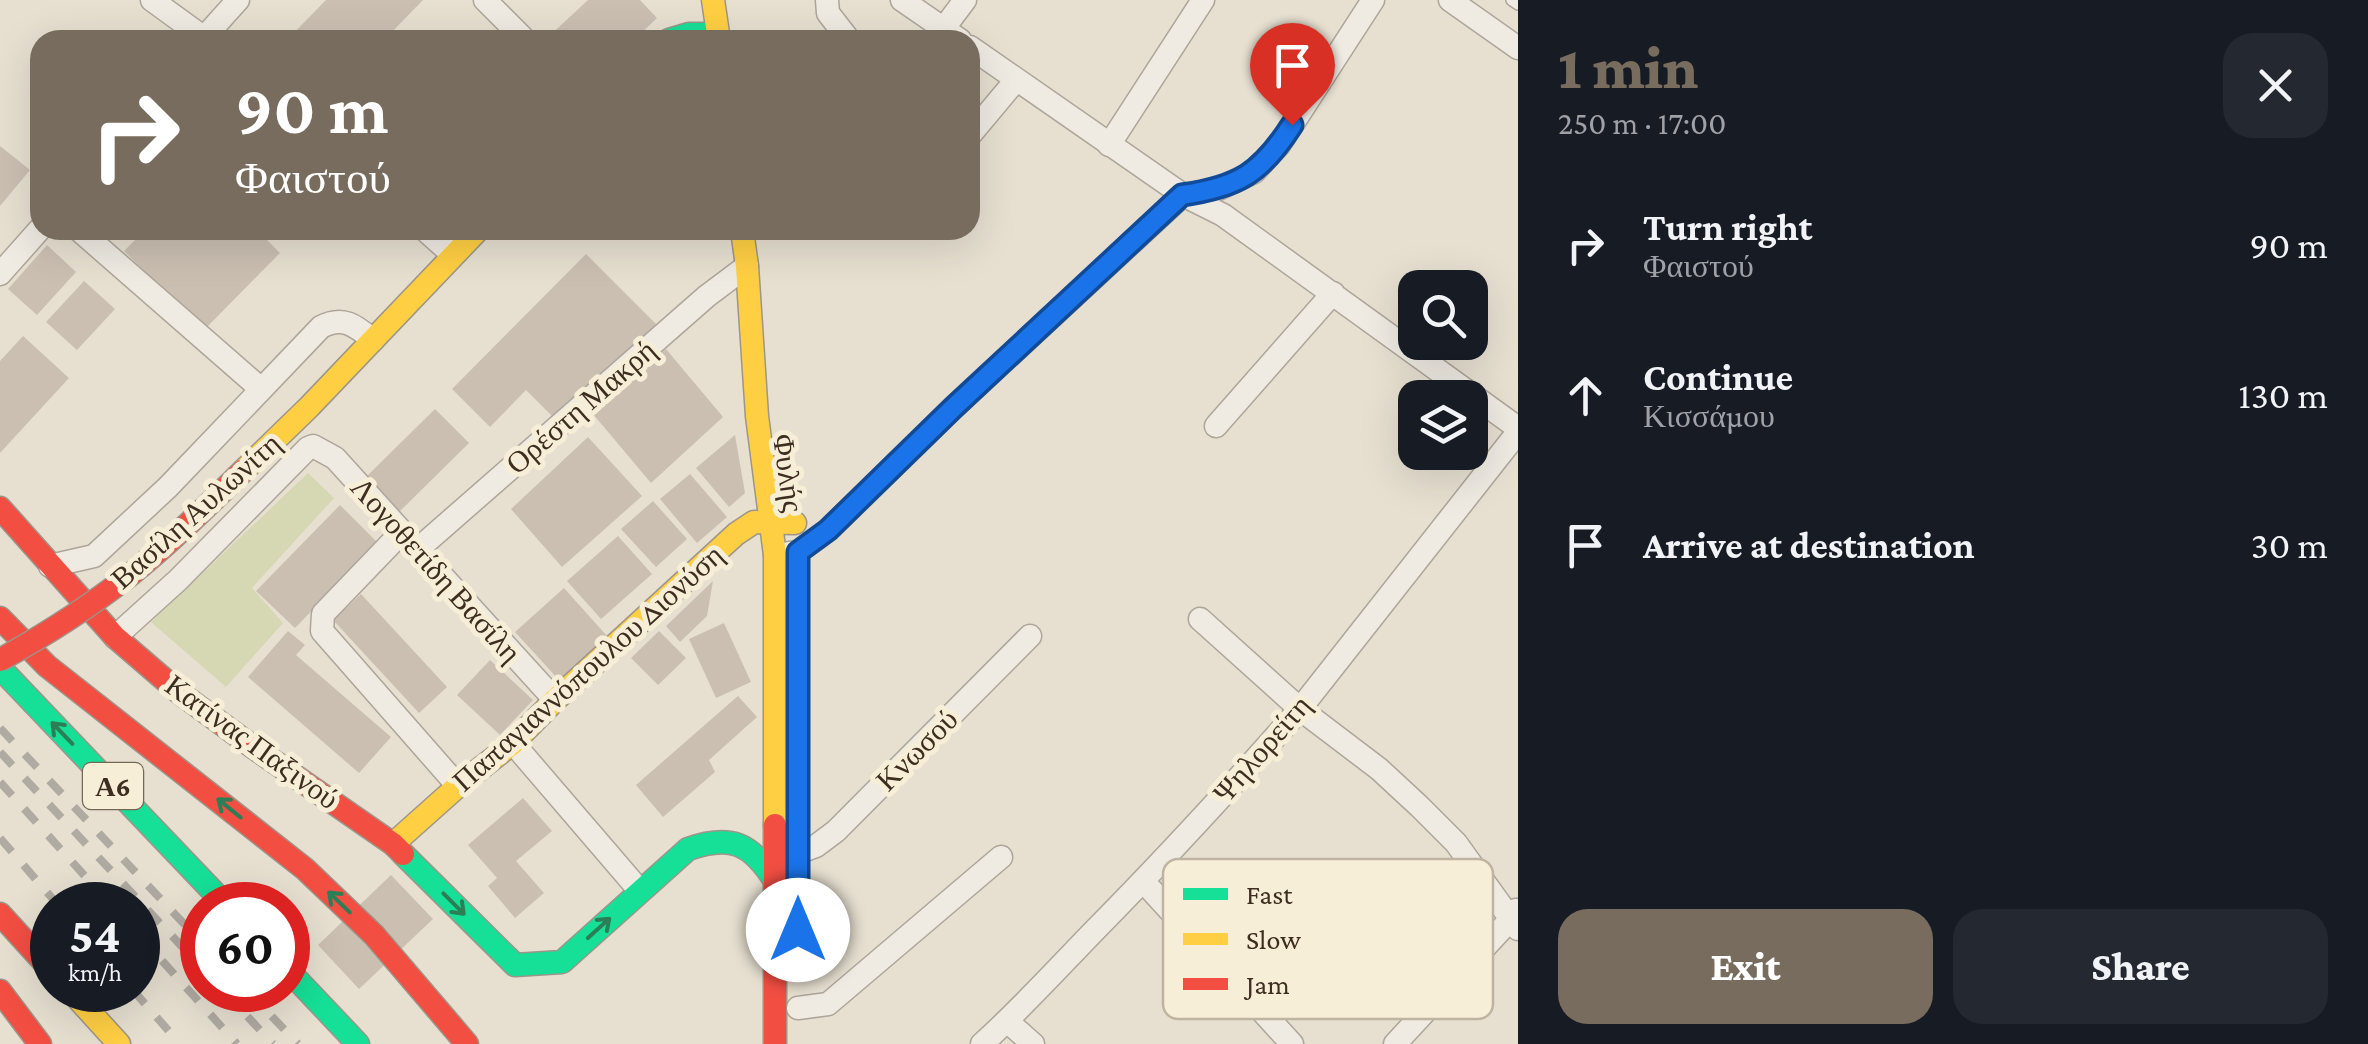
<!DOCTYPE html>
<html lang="en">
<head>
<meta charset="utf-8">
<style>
  :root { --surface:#171b24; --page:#242831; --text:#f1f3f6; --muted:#9ea1a6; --accent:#786c5e }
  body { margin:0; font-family:"Crimson Pro",serif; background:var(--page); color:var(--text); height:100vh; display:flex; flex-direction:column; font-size:38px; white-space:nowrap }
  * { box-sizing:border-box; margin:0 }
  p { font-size:32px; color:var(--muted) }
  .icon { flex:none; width:55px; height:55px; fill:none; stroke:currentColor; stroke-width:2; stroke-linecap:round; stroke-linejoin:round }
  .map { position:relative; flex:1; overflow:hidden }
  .side { display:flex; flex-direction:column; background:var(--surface); width:850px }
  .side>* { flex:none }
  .top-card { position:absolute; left:30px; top:30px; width:950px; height:210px; border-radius:30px; box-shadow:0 10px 40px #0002; background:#786c5e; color:#fff; overflow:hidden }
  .fabs { position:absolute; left:1398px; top:270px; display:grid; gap:20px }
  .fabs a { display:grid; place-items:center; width:90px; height:90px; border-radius:20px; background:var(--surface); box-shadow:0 10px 40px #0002; font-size:50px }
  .speed { position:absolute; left:30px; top:882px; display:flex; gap:20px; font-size:50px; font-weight:700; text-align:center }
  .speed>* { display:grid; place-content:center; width:130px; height:130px; border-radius:50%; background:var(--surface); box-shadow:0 10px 40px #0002; line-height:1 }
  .speed small { font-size:25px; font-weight:400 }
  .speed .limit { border:15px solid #d22; background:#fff; color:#111 }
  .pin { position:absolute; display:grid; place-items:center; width:85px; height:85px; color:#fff; margin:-102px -42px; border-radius:50% 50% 50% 0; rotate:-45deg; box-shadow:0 0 10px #0007 }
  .pin .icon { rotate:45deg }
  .me { position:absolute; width:110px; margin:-55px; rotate:0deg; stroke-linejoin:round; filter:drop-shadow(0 0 8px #0008) }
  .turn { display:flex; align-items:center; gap:35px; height:210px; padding:0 40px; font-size:45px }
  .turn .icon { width:130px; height:130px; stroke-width:2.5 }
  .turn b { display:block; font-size:70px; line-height:85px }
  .round { display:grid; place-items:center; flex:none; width:105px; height:105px; border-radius:30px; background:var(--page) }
  .head { display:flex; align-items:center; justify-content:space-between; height:170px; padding:0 40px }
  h1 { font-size:60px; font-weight:800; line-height:75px; color:var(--accent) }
  .button { display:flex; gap:20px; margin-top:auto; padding:20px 40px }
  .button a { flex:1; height:115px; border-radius:30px; background:var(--accent); color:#fff; font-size:40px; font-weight:800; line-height:115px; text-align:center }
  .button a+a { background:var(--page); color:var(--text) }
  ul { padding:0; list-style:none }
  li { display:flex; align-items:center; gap:30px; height:150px; padding:0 40px }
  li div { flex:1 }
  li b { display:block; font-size:38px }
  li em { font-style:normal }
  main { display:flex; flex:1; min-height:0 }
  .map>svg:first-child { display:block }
  .green { fill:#d6d7b3 }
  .building { fill:#cbbfb2 }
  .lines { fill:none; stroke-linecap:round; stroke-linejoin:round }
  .lane-casing { stroke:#ada599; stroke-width:14 }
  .street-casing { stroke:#ada599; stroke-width:25 }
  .fast-casing { stroke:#9c958a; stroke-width:25 }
  .slow-casing { stroke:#9c958a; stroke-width:25 }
  .jam-casing { stroke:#9c958a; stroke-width:25 }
  .lane { stroke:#efebe3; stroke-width:11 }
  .street { stroke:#efebe3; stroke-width:22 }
  .fast { stroke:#16e098; stroke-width:22 }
  .slow { stroke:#ffcf43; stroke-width:22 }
  .jam { stroke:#f24e42; stroke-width:22 }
  .rail { stroke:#afaaa2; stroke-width:8; stroke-dasharray:18 18; stroke-linecap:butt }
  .jam-bridge-casing { stroke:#9c958a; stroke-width:25; stroke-linecap:butt }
  .jam-bridge { stroke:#f24e42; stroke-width:22 }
  .oneway { stroke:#2b7e56 }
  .route-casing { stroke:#114b97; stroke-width:25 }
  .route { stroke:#1a73e8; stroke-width:18 }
  .labels { text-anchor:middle; stroke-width:10; stroke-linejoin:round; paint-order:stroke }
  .shield { fill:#f7eed8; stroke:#756857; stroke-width:2.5 }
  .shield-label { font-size:28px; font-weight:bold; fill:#3d2e20 }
  .street-label { font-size:30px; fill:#3d2e20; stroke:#f7eed8 }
  .key { fill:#f7eed8; stroke:#bfb4a1; stroke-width:2.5 }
  .key-label { font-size:28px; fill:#3d2e20 }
</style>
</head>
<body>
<main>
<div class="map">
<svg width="1518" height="1044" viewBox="0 0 1518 1044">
  <rect width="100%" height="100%" fill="#e7e0d1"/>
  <polygon class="green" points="308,473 334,498 252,588 283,623 226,687 151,622"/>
  <g class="building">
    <polygon points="326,0 423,0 384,40 287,40"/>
    <polygon points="588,0 640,0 657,18 634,40 545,40"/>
    <polygon points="0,146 30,170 0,206"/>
    <polygon points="145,230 257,230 280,253 204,330 124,251"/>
    <polygon points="47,245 76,272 37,315 8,289"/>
    <polygon points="586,254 656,324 558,422 526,390 490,427 452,389"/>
    <polygon points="84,281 115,309 77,350 46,322"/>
    <polygon points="23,336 69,378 0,453 0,361"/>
    <polygon points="666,349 723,417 651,483 593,414"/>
    <polygon points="435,409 469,443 398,513 364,479"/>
    <polygon points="735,435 745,493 729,507 696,468"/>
    <polygon points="588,437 642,496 562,567 511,509"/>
    <polygon points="690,474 727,517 697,543 660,499"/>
    <polygon points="653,501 687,539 656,567 621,529"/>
    <polygon points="340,505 378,543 295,628 256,591"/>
    <polygon points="618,536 652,574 601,619 567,581"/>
    <polygon points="713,581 707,616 680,642 666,626"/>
    <polygon points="564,588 607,636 559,680 515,632"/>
    <polygon points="361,594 447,687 419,713 333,620"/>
    <polygon points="724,623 751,682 716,698 689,639"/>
    <polygon points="288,631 305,645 296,655 391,737 359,773 248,677"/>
    <polygon points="659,631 686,658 658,685 631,658"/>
    <polygon points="490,660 533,700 500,735 457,695"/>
    <polygon points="738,696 757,717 709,760 715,772 663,817 636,785"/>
    <polygon points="523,798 552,831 516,861 544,893 515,918 488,886 497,878 468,845"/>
    <polygon points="391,875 433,919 359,989 318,945"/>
  </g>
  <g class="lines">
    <defs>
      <polyline id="lane" points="1512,0 1518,4"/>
      <g id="street">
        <polyline points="152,0 207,40"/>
        <polyline points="485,0 525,40"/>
        <polyline points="827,0 828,13 849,40"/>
        <polyline points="902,0 960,40"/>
        <polyline points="1450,0 1518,48"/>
        <polyline points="202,40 238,0"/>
        <polyline points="935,40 965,0"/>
        <polyline points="970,47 1183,195 1223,215 1518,428"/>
        <polyline points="970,135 1016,80"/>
        <polyline points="1109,145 1203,0"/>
        <polyline points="79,230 261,389"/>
        <polyline points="425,230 453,255"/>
        <polyline points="0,274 40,229"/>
        <polyline points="1216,426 1333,293"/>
        <polyline points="401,533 323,614 322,631 458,786"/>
        <polyline points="417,550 707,296 747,266"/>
        <polyline points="775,555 798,552 828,530 953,408 1183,195 1216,190 1254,172 1279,145 1373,0"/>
        <path d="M50,566L94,556L168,487L321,327C343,315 356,326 373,340"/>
        <polyline points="1200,619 1300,709 1379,769 1419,806 1456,843 1518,929"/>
        <polyline points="115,637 178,580 308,448 313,446 335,458 555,700"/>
        <polyline points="513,743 640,891"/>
        <polyline points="797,853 816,846 836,831 1030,636"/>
        <polyline points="1143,881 1292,1044"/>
        <polyline points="798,1008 828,1004 1001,857"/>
        <polyline points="1007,1021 1033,1044"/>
        <path d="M982,1044C1022,1008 1058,968 1096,929C1166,858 1234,784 1300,709L1518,432"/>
        <polyline points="1395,1044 1510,920 1516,910"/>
      </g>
      <g id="fast">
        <polyline points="669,40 689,34 718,34"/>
        <polyline points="0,668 226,905"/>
        <path d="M403,854L515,965L562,962L688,849C731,834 751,843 775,881"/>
        <polyline points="288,970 358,1044"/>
      </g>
      <g id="slow">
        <polyline points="713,0 719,40"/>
        <polyline points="742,230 747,266 757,416 775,555 775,825"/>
        <polyline points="244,470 309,407 478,230"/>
        <polyline points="393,844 458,786 513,743 555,700 736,534 754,522 795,523"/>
        <polyline points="70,990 119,1044"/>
      </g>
      <g id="jam">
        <polyline points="0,508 115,637 180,693 253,747 393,844 403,854"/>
        <polyline points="0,618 47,666 305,869 374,935 467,1044"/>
        <polyline points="775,825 775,1044"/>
        <polyline points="0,914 52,971"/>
        <polyline points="0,991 40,1044"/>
      </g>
    </defs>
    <use href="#lane" class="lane-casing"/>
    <use href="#street" class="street-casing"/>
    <use href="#fast" class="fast-casing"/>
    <use href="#slow" class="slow-casing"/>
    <use href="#jam" class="jam-casing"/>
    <use href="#lane" class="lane"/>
    <use href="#street" class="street"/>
    <use href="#fast" class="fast"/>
    <use href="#slow" class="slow"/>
    <use href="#jam" class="jam"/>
    <g class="rail">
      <polyline points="0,728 202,943"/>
      <polyline points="0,752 202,968"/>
      <polyline points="0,782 111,905"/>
      <polyline points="0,838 58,905"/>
      <polyline points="138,934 237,1044"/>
      <polyline points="133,990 180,1044"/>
      <polyline points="223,990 273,1044"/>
      <polyline points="247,990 298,1044"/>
    </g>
    <defs>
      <path id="jam-bridge" d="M0,660C45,635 89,607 130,575C170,543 207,506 244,470"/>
    </defs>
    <use href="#jam-bridge" class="jam-bridge-casing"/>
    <use href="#jam-bridge" class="jam-bridge"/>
  </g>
  <defs><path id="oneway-shaft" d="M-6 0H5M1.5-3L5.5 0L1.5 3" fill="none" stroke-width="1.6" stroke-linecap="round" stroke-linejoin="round" transform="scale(2.5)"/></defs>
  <g class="oneway">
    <use href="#oneway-shaft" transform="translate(62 733) rotate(-134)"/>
    <use href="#oneway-shaft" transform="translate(229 808) rotate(-141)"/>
    <use href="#oneway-shaft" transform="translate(339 902) rotate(-136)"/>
    <use href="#oneway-shaft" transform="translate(454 904) rotate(45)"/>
    <use href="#oneway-shaft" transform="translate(599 928) rotate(-42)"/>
  </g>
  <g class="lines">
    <defs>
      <path id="route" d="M798,930V552L828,530L953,408L1182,195C1239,187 1261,173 1292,125"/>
    </defs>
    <use href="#route" class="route-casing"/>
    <use href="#route" class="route"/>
  </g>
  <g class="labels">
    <rect class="shield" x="83" y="763" width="60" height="46" rx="8"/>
    <g class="shield-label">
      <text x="113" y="796">Α6</text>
    </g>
    <g class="street-label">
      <text transform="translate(581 407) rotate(-41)" y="10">Ορέστη Μακρή</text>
      <text transform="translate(788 473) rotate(82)" y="10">Φυλής</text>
      <text transform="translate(196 511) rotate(-42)" y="10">Βασίλη Αυλωνίτη</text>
      <text transform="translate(436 570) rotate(48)" y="10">Λογοθετίδη Βασίλη</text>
      <text transform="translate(588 668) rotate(-42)" y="10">Παπαγιαννόπουλου Διονύση</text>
      <text transform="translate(252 742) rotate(36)" y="10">Κατίνας Παξινού</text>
      <text transform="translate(1262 749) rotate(-49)" y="10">Ψηλορείτη</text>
      <text transform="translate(917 750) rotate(-45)" y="10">Κνωσού</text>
    </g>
  </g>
  <rect x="1163" y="859" width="330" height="160" rx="15" class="key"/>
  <rect x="1183" y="888" width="45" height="12" fill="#16e098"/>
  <rect x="1183" y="933" width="45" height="12" fill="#ffcf43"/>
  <rect x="1183" y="978" width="45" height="12" fill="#f24e42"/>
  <g class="key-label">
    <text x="1246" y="904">Fast</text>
    <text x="1246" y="949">Slow</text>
    <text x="1246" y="994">Jam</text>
  </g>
</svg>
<div class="fabs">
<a><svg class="icon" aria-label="search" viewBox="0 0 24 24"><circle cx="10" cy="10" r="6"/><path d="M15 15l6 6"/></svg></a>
<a><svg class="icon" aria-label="layers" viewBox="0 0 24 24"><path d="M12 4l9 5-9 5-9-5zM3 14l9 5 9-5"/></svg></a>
</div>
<div class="speed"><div>54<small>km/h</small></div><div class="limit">60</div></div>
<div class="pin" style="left:1292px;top:125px;background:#d93025"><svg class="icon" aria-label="arrive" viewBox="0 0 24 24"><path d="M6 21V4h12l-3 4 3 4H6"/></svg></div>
<svg class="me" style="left:798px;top:930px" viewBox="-20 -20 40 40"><circle r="19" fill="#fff"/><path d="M0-13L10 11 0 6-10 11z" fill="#1a73e8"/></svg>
<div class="top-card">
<div class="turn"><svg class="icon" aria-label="right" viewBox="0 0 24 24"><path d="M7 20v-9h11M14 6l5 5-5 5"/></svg><div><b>90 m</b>Φαιστού</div></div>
</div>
</div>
<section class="side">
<div class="head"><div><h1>1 min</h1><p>250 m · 17:00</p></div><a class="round"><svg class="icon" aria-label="close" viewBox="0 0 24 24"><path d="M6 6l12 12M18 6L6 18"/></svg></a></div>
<ul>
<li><svg class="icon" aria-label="right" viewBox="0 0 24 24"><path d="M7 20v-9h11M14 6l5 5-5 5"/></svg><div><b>Turn right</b><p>Φαιστού</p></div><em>90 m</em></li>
<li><svg class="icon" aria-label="ahead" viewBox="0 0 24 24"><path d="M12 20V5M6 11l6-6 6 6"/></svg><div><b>Continue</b><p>Κισσάμου</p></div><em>130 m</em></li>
<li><svg class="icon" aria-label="arrive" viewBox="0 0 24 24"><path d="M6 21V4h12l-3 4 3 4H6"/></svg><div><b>Arrive at destination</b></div><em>30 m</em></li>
</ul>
<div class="button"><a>Exit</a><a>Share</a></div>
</section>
</main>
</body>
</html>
